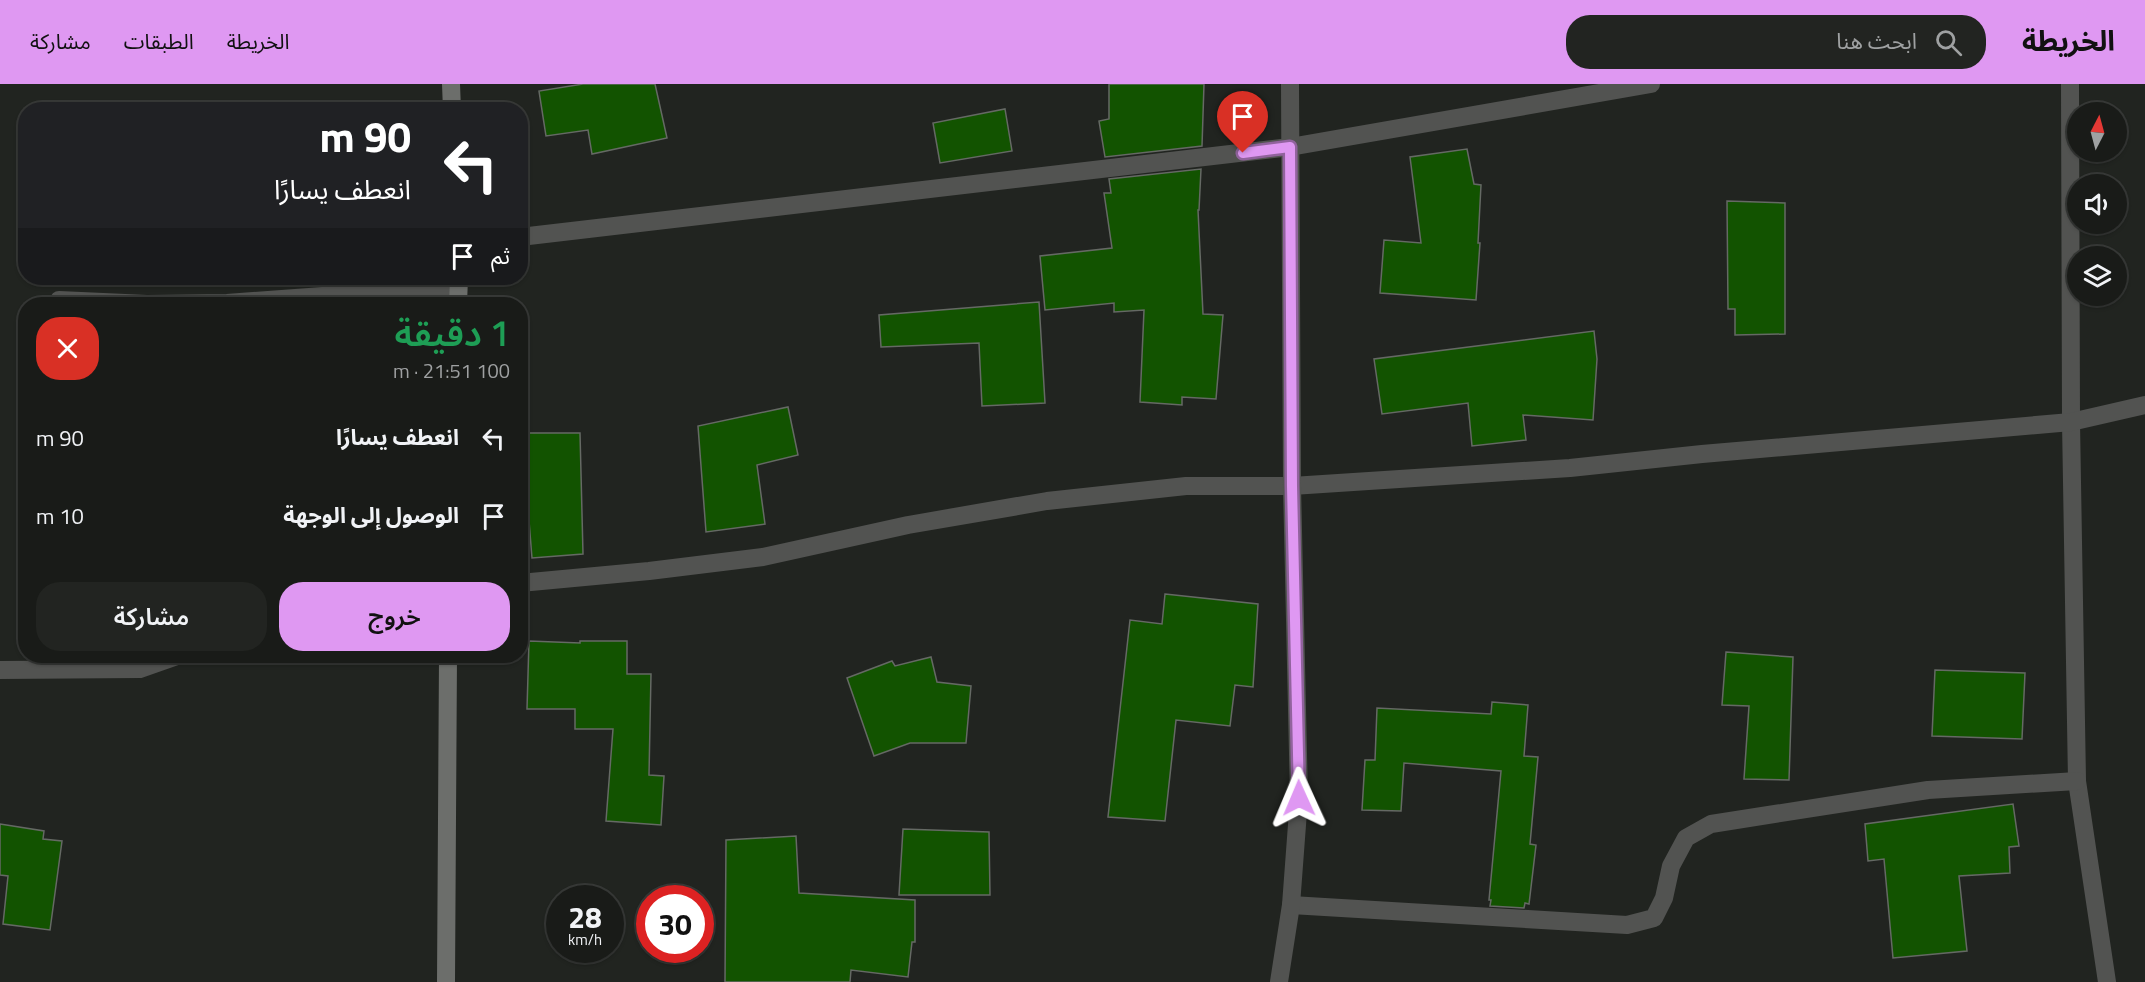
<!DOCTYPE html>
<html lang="ar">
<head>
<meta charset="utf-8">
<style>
  :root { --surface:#191b18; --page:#222421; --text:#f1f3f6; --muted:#9fa1a2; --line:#373937; --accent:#df98f2 }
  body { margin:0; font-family:"Titillium Web","Noto Sans Arabic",sans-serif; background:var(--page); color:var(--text); direction:rtl; height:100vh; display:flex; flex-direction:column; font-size:22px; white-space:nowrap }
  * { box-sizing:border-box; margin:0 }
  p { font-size:20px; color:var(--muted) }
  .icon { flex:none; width:33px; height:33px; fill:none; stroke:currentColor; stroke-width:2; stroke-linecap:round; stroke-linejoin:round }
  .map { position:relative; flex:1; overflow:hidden; direction:ltr }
  .details { position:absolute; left:18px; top:213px; width:510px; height:366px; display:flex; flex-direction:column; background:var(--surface); border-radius:24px; box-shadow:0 2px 4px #0004,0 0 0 2px var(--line); direction:rtl }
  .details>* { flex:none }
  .hud { position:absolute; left:18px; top:18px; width:510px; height:183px; border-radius:24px; box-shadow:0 2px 4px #0004,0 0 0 2px var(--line); direction:rtl; background:#202124; color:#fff; overflow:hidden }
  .needle { width:39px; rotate:6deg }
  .controls { position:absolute; left:2067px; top:18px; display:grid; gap:12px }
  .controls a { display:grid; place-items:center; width:60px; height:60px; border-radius:50%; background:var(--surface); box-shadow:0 2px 4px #0004,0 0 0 2px var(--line); font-size:30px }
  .speed { position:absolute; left:546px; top:801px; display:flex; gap:12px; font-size:30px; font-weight:700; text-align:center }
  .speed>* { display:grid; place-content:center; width:78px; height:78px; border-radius:50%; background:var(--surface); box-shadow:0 2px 4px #0004,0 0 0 2px var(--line); line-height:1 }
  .speed small { font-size:15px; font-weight:400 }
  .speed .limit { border:9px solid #d22; background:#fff; color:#111 }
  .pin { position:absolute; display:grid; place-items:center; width:51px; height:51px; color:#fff; margin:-62px -26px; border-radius:50% 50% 50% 0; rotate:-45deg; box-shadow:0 0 6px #0007 }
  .pin .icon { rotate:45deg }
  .me { position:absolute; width:66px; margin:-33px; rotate:359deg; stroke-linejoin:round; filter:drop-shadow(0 0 4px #0008) }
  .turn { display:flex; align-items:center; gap:21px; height:126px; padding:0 18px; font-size:27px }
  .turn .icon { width:78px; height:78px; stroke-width:2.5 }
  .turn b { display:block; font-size:42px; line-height:51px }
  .then { display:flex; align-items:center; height:57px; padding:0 18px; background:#0003; gap:12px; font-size:22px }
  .round { display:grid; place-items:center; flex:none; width:63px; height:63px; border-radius:24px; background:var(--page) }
  .overview { display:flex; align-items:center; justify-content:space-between; height:102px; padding:0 18px }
  h1 { font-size:36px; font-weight:600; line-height:45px; color:#1e9e55 }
  .button { display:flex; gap:12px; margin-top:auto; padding:12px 18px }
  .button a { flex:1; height:69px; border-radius:24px; background:var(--accent); color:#111; font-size:24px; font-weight:600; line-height:69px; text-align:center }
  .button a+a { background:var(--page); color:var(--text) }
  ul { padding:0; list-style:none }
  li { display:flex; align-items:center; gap:18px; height:78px; padding:0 18px }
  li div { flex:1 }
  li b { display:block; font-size:22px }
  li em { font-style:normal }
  header { display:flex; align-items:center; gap:36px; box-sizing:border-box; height:84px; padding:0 30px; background:var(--accent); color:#111 }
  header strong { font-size:28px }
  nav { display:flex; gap:33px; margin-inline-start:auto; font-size:21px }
  .search { width:420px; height:54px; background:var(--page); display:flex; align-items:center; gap:15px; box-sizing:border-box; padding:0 21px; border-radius:24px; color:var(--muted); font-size:22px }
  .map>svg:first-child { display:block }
  .building { fill:#125300; stroke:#656964; stroke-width:1.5 }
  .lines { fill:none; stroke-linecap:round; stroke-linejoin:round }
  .minor { stroke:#525351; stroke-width:18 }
  .secondary { stroke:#6c6e6b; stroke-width:18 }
  .route-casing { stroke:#91639d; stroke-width:15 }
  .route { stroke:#df98f2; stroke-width:10 }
</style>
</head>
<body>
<header>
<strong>الخريطة</strong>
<div class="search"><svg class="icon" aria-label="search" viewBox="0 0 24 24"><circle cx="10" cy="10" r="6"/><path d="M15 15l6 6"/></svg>ابحث هنا</div>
<nav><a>الخريطة</a><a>الطبقات</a><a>مشاركة</a></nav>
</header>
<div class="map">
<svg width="2145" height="898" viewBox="0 0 2145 898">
  <rect width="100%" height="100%" fill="#212420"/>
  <g class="building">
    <polygon points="583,0 655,0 667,54 592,70 588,46 546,52 539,7"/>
    <polygon points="1109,0 1204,0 1202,62 1105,73 1099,37 1109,35"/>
    <polygon points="1005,25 1012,67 940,79 933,39"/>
    <polygon points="1467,65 1474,100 1481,101 1478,159 1480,159 1476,216 1380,209 1384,156 1421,159 1410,73"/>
    <polygon points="1201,85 1199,126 1198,126 1203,230 1223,231 1216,315 1182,313 1182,321 1140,318 1144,226 1114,228 1114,219 1045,226 1040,172 1112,164 1104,109 1111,109 1109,95"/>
    <polygon points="1727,117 1785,119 1785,250 1735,251 1735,225 1728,225"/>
    <polygon points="1039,218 1045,319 982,322 979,259 881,263 879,231"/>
    <polygon points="1594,247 1597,275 1593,336 1523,331 1526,356 1472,362 1468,319 1382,330 1374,275"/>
    <polygon points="788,323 798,371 757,381 765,440 706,448 698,342"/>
    <polygon points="528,349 580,349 583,470 532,474 528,424"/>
    <polygon points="1165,510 1258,520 1253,603 1235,601 1230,642 1176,636 1165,737 1108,733 1130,536 1162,540"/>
    <polygon points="529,557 580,559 580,557 627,557 627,590 651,590 649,691 664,692 661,741 606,737 613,645 575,645 575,625 527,625"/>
    <polygon points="1726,568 1793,573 1789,696 1744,695 1749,622 1722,621"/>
    <polygon points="931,573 937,598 971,602 966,659 910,659 874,672 847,594 892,577 895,582"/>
    <polygon points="1935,586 2025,589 2022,655 1932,652"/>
    <polygon points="1492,618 1528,621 1524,672 1538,673 1530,760 1536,761 1529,820 1525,819 1524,824 1490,822 1491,816 1489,816 1501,687 1404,679 1401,727 1362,726 1365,676 1375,676 1377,624 1491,630"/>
    <polygon points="2013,720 2019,762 2009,763 2010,789 1959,792 1967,867 1893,874 1884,775 1868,777 1865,740"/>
    <polygon points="0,740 44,747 43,755 62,757 50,846 3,840 8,792 0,791"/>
    <polygon points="903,745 989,748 990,811 899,811"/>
    <polygon points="796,752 799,809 915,816 915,858 912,858 908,893 851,886 850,898 725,898 726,756"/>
  </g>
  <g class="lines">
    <g class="minor">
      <polyline points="2070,0 2071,338 2077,697 2107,898"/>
      <polyline points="520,153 1290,63 1651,0"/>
      <polyline points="59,216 147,220 227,219 458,202"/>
      <polyline points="520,499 649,487 763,473 908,441 1047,417 1186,402 1292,402 1570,384 1702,370 2071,338 2145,321"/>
      <polyline points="0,586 140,585 177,572"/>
      <polyline points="1291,821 1627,841 1654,834 1664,814 1671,782 1686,754 1711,740 1928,706 2077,697"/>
      <polyline points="1279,898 1291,821 1299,714 1292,402 1290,0"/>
    </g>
    <g class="secondary">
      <polyline points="451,0 452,26"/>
      <polyline points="458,220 459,194"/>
      <polyline points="446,898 448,572"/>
    </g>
  </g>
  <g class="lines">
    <defs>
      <polyline id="route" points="1243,69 1290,63 1292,402 1299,714"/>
    </defs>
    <use href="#route" class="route-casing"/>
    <use href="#route" class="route"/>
  </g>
</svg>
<div class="controls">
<a><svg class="needle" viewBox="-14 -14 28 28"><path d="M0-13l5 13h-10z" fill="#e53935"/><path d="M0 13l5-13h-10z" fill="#9fa1a2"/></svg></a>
<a><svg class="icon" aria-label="sound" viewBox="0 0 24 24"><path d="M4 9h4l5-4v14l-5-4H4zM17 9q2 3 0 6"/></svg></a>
<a><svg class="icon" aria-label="layers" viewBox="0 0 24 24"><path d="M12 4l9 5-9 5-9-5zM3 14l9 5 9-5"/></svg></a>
</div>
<div class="speed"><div>28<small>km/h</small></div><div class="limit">30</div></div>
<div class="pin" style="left:1243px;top:69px;background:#d93025"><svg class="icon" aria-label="arrive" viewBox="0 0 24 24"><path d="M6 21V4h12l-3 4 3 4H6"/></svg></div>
<svg class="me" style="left:1299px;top:714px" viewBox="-20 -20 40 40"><path d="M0-17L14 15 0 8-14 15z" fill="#df98f2" stroke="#fff" stroke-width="4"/></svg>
<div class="hud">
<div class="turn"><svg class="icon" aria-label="left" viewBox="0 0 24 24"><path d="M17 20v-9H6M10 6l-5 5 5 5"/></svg><div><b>90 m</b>انعطف يسارًا</div></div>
<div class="then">ثم<svg class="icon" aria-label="arrive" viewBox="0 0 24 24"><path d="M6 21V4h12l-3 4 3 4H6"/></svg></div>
</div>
<section class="details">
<div class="overview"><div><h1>1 دقيقة</h1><p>100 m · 21:51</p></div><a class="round" style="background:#d93025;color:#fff"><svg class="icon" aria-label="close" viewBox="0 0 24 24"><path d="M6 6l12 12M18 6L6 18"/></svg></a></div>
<ul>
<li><svg class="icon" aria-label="left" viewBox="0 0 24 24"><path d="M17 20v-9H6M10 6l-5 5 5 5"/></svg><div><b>انعطف يسارًا</b></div><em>90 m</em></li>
<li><svg class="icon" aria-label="arrive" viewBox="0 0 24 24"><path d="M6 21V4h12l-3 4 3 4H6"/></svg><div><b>الوصول إلى الوجهة</b></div><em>10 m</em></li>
</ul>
<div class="button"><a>خروج</a><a>مشاركة</a></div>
</section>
</div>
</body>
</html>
